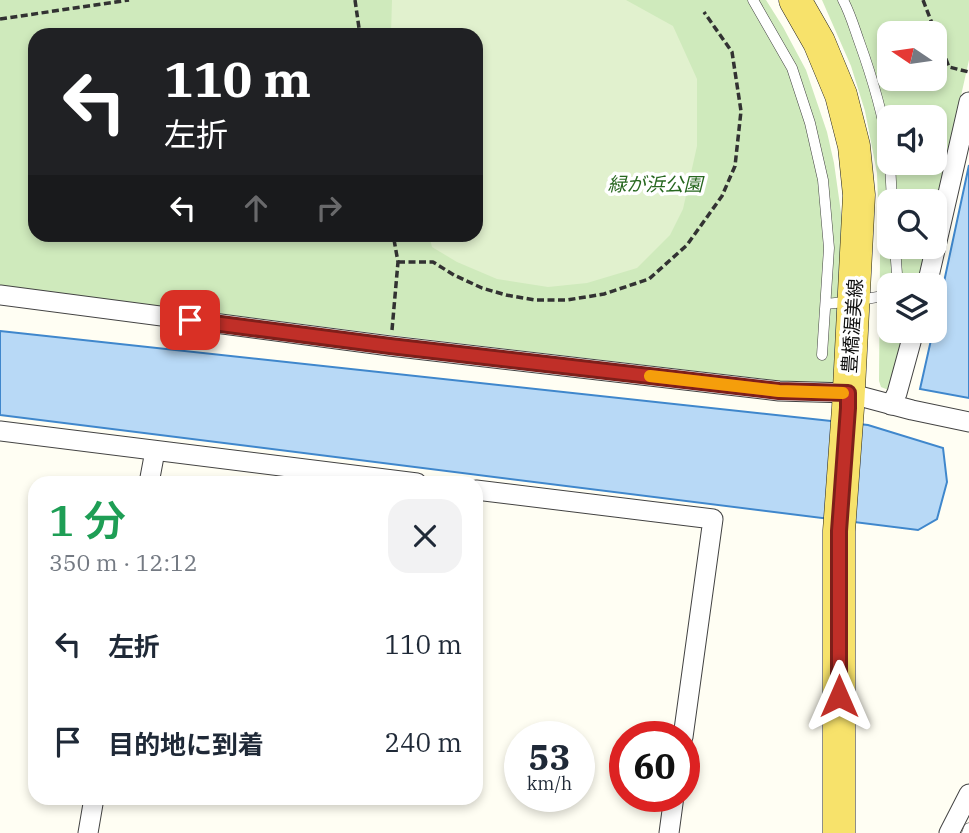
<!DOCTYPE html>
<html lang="ja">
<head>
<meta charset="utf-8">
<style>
  :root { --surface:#fff; --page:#f2f2f3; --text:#1f2937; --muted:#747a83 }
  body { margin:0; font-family:"IBM Plex Serif","Noto Sans JP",serif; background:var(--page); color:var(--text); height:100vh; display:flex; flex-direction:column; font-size:26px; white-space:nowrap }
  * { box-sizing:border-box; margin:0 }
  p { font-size:23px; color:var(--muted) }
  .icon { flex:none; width:38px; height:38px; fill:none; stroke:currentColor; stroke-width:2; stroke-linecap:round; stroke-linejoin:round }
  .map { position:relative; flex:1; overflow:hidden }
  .panel { position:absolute; left:28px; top:476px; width:455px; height:329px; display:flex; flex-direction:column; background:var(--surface); border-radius:21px; box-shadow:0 4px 10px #0003 }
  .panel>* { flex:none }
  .top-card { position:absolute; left:28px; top:28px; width:455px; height:214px; border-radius:21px; box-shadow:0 4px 10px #0003; background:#202124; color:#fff; overflow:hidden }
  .needle { width:46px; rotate:283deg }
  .buttons { position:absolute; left:877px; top:21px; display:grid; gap:14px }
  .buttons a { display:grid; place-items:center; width:70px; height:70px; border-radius:14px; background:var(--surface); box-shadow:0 4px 10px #0003; font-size:35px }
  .speed { position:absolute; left:504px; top:721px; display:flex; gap:14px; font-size:35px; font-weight:700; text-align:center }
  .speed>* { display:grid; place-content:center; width:91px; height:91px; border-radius:50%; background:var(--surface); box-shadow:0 4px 10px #0003; line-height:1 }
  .speed small { font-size:18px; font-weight:400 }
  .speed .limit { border:10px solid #d22; background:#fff; color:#111 }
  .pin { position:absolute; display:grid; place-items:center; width:60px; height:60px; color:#fff; margin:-30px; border-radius:14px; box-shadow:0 4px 10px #0006 }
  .me { position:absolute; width:77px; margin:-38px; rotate:0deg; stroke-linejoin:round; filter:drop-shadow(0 0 5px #0008) }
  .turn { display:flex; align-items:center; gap:24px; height:147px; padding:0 21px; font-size:32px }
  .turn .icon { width:91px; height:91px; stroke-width:2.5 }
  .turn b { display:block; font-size:49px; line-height:60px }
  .lanes { display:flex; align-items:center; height:66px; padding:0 21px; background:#0003; justify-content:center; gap:35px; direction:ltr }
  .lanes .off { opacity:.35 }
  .round { display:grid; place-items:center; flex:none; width:74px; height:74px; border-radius:21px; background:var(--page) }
  .overview { display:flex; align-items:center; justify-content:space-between; height:119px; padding:0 21px }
  h1 { font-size:42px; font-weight:600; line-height:52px; color:#1e9e55 }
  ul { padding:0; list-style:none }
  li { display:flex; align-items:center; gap:21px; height:98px; padding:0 21px }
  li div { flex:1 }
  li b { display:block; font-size:26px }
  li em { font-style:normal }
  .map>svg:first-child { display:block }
  .green { fill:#cfeabc; fill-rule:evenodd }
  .pitch { fill:#e1f1ce }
  .water { fill:#b8d9f6; stroke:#3f87cc; stroke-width:2 }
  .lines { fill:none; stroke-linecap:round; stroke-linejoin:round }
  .lane-casing { stroke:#434343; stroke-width:11 }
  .street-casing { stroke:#434343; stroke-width:21 }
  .primary-casing { stroke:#212121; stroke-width:33 }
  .path { stroke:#323232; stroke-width:3.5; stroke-dasharray:7 3.5; stroke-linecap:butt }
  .lane { stroke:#fff; stroke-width:10 }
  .street { stroke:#fff; stroke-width:19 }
  .primary { stroke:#f7e26b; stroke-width:32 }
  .route-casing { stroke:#7d1f1a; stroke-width:18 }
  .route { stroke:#c02f28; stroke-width:12 }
  .slow { stroke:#f59e0b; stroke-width:12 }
  .labels { text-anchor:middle; stroke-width:7; stroke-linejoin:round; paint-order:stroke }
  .park-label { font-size:19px; font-style:italic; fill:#286820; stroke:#fff }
  .street-label { font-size:19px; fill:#101010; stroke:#fff }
</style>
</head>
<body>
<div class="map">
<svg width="969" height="833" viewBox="0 0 969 833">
  <rect width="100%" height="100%" fill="#fffef3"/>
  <g class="green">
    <path d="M0,0H766L783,27L806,70L827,132L834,163L846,248L842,380L831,387L390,335L0,286ZM35,35H476V234H35Z"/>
    <path d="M822,0H969V60L935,212L934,201H889V247H927L918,285H889V331H908L891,391L881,387L879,381L880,256L877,173L865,111L851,66ZM889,33H934V79H889ZM889,117H934V163H889Z"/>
  </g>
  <polygon class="pitch" points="392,0 626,0 673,26 697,79 697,146 683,209 670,235 637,268 587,283 548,287 497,279 457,262 432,247 429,235 476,234 476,35 391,35"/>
  <g class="water">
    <polygon points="969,165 969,398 920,389 933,331 934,331 935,324"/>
    <polygon points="0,331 868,425 943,448 947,482 937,519 918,530 0,415"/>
  </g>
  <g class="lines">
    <defs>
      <g id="lane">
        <polyline points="753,0 792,68 810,123 823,180 829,248 822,355"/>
        <path d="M843,0C850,13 854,27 859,41C872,77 883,114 889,152"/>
        <polyline points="890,163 892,201"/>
        <polyline points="894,285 897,274 895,247"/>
        <polyline points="826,304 854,301 889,295"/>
        <polyline points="967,833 969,828"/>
      </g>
      <g id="street">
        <polyline points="927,285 969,102"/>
        <polyline points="0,295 390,346 779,391 848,393 912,410 969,422"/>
        <polyline points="891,405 897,393 914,331"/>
        <polyline points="0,431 417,483"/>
        <polyline points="149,483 155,451"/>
        <polyline points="476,490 713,519 683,737"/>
        <polyline points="88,833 94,798"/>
        <polyline points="669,833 674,796"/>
        <polyline points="949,833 969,794"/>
      </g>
      <polyline id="primary" points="795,0 819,42 841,95 854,146 859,195 848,408 839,531 839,833"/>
    </defs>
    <use href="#lane" class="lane-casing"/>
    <use href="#street" class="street-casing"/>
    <use href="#primary" class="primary-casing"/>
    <g class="path">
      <polyline points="355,0 360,35"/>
      <polyline points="923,0 949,67 969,72"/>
      <polyline points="0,19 129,0"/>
      <polyline points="398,262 433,262 454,275 482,288 506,295 535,300 567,300 604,294 649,279 687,245 722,196 735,166 741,111 732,52 704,12"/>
      <polyline points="392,330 398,262 393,234"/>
    </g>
    <use href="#lane" class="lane"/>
    <use href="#street" class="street"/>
    <use href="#primary" class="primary"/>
  </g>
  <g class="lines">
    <defs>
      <polyline id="route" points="190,320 390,346 779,391 848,393 848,408 839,531 839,696"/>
    </defs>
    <use href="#route" class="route-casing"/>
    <use href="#route" class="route"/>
    <polyline class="slow" points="650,376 779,391 843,393"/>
  </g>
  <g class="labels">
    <g class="park-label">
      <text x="655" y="191">緑が浜公園</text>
    </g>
    <g class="street-label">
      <text transform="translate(852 326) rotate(-86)" y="7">豊橋渥美線</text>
    </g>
  </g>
</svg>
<div class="buttons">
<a><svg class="needle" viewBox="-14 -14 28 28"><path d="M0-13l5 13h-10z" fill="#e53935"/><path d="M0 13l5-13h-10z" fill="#747a83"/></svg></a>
<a><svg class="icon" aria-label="sound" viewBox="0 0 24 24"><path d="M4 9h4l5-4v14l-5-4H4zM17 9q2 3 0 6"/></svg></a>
<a><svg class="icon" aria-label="search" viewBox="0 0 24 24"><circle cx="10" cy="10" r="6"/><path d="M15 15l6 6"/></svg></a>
<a><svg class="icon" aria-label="layers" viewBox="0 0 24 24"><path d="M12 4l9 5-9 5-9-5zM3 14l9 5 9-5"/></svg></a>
</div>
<div class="speed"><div>53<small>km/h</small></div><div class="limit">60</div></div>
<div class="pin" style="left:190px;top:320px;background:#d93025"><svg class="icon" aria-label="arrive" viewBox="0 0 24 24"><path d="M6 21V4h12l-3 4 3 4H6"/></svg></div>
<svg class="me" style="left:839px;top:696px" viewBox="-20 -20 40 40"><path d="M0-17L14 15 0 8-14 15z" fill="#c02f28" stroke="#fff" stroke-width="4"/></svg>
<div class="top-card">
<div class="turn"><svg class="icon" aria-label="left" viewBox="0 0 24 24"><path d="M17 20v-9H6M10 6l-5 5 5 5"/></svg><div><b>110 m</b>左折</div></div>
<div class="lanes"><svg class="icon" aria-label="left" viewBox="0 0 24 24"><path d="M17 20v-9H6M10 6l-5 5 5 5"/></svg><svg class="icon off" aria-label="ahead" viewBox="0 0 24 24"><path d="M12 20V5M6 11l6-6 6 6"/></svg><svg class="icon off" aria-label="right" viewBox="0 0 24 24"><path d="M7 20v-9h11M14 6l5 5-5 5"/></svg></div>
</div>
<section class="panel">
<div class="overview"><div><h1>1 分</h1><p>350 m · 12:12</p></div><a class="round"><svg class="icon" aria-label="close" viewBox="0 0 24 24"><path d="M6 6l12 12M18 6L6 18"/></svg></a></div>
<ul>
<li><svg class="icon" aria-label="left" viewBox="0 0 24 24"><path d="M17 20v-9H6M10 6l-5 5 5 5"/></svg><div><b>左折</b></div><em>110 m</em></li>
<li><svg class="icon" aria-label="arrive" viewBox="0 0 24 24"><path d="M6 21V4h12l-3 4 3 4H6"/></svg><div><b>目的地に到着</b></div><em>240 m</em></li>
</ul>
</section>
</div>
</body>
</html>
